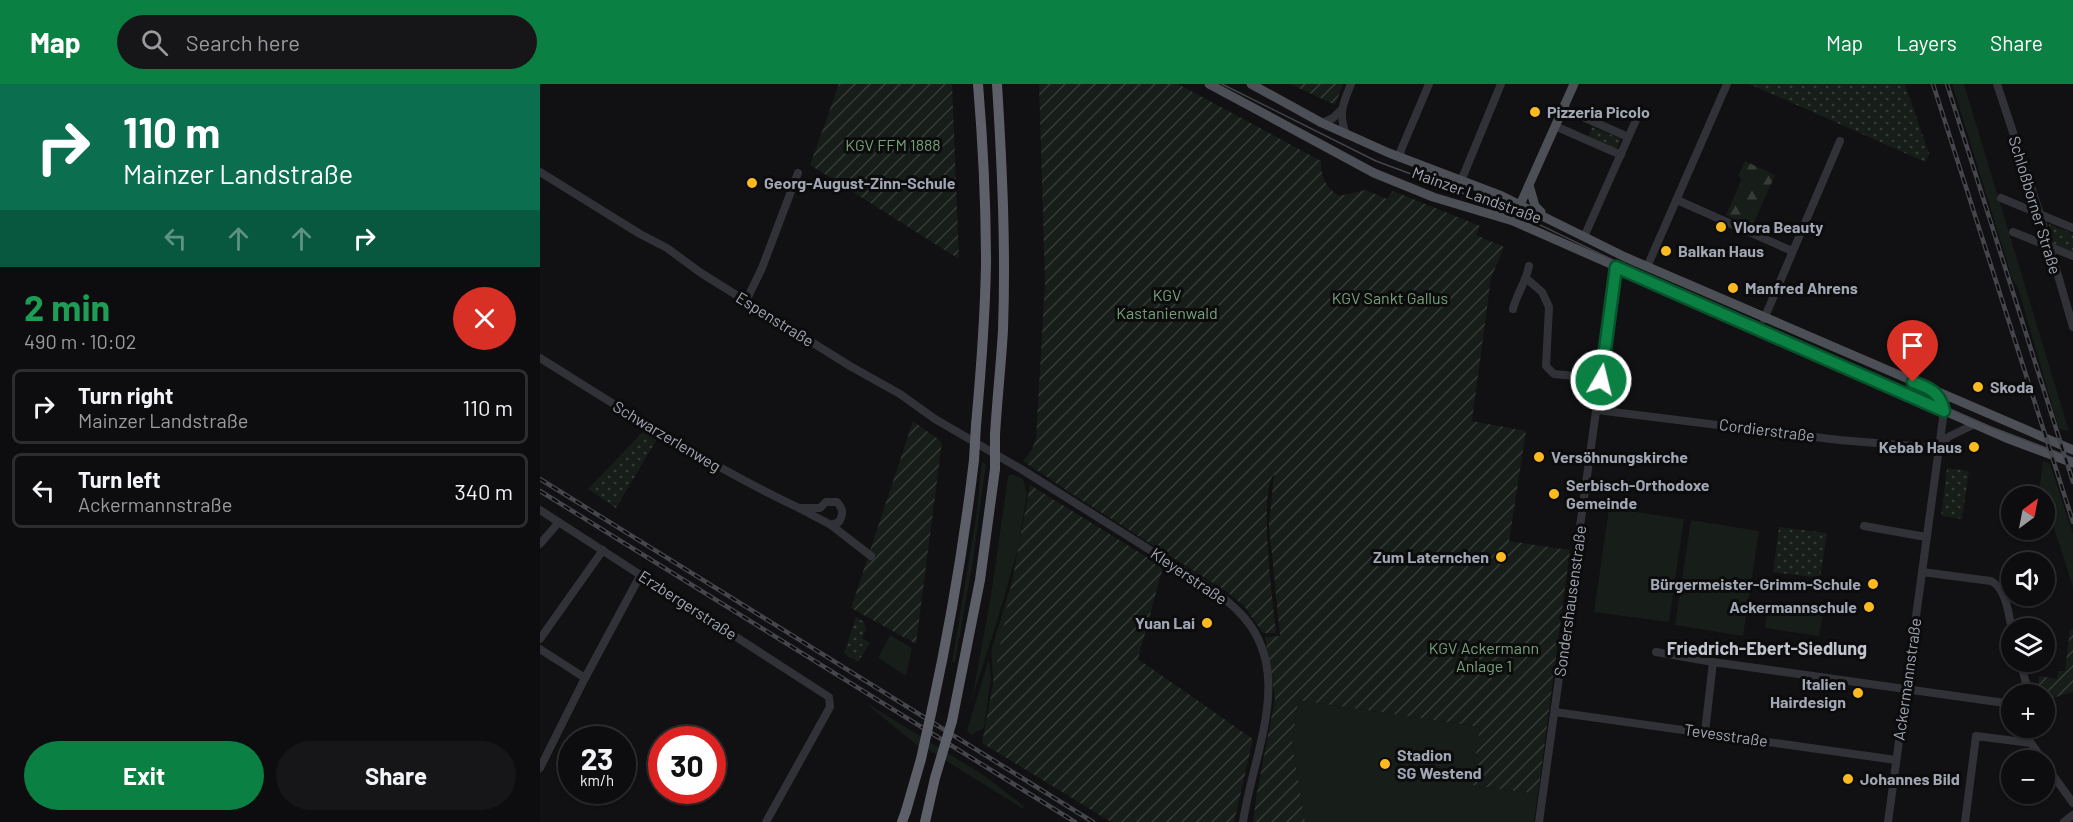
<!DOCTYPE html>
<html lang="en">
<head>
<meta charset="utf-8">
<style>
  :root { --surface:#0d0c0e; --page:#161517; --text:#f1f3f6; --muted:#9a9b9e; --line:#2d2c2e; --accent:#0b8043 }
  body { margin:0; font-family:Barlow,sans-serif; background:var(--page); color:var(--text); height:100vh; display:flex; flex-direction:column; font-size:22px; white-space:nowrap }
  * { box-sizing:border-box; margin:0 }
  p { font-size:20px; color:var(--muted) }
  .icon { flex:none; width:33px; height:33px; fill:none; stroke:currentColor; stroke-width:2; stroke-linecap:round; stroke-linejoin:round }
  .map { position:relative; flex:1; overflow:hidden }
  .side { display:flex; flex-direction:column; background:var(--surface); width:540px }
  .side>* { flex:none }
  .banner { background:#0b6e4f; color:#fff; overflow:hidden }
  .needle { width:39px; rotate:32deg }
  .fabs { position:absolute; left:1461px; top:402px; display:grid; gap:12px }
  .fabs a { display:grid; place-items:center; width:54px; height:54px; border-radius:50%; background:var(--surface); box-shadow:0 2px 4px #0004,0 0 0 2px var(--line); font-size:30px }
  .speed { position:absolute; left:18px; top:642px; display:flex; gap:12px; font-size:30px; font-weight:700; text-align:center }
  .speed>* { display:grid; place-content:center; width:78px; height:78px; border-radius:50%; background:var(--surface); box-shadow:0 2px 4px #0004,0 0 0 2px var(--line); line-height:1 }
  .speed small { font-size:15px; font-weight:400 }
  .speed .limit { border:9px solid #d22; background:#fff; color:#111 }
  .pin { position:absolute; display:grid; place-items:center; width:51px; height:51px; color:#fff; margin:-62px -26px; border-radius:50% 50% 50% 0; rotate:-45deg; box-shadow:0 0 6px #0007 }
  .pin .icon { rotate:45deg }
  .me { position:absolute; width:66px; margin:-33px; rotate:8deg; stroke-linejoin:round; filter:drop-shadow(0 0 4px #0008) }
  .turn { display:flex; align-items:center; gap:21px; height:126px; padding:0 24px; font-size:27px }
  .turn .icon { width:78px; height:78px; stroke-width:2.5 }
  .turn b { display:block; font-size:42px; line-height:51px }
  .lanes { display:flex; align-items:center; height:57px; padding:0 24px; background:#0003; justify-content:center; gap:30px; direction:ltr }
  .lanes .off { opacity:.35 }
  .round { display:grid; place-items:center; flex:none; width:63px; height:63px; border-radius:32px; background:var(--page) }
  .headline { display:flex; align-items:center; justify-content:space-between; height:102px; padding:0 24px }
  h1 { font-size:36px; font-weight:700; line-height:45px; color:#1e9e55 }
  .cta { display:flex; gap:12px; margin-top:auto; padding:12px 24px }
  .cta a { flex:1; height:69px; border-radius:36px; background:var(--accent); color:#fff; font-size:24px; font-weight:700; line-height:69px; text-align:center }
  .cta a+a { background:var(--page); color:var(--text) }
  ul { padding:0; list-style:none }
  li { display:flex; align-items:center; gap:18px; height:75px; margin:0 12px 9px; padding:0 12px; border:3px solid var(--line); border-radius:9px }
  li div { flex:1 }
  li b { display:block; font-size:22px }
  li em { font-style:normal }
  header { display:flex; align-items:center; gap:36px; box-sizing:border-box; height:84px; padding:0 30px; background:var(--accent); color:#fff }
  header strong { font-size:28px }
  nav { display:flex; gap:33px; margin-inline-start:auto; font-size:21px }
  .search { width:420px; height:54px; background:var(--page); display:flex; align-items:center; gap:15px; box-sizing:border-box; padding:0 21px; border-radius:33px; color:var(--muted); font-size:22px }
  main { display:flex; flex:1; min-height:0 }
  .map>svg:first-child { display:block }
  .grass { fill:#171d18 }
  .forest { fill:url(#forest-firs) }
  .park { fill:url(#park-dots) }
  .garden { fill:url(#garden-furrows) }
  .lines { fill:none; stroke-linecap:round; stroke-linejoin:round }
  .minor { stroke:#313237; stroke-width:8 }
  .major { stroke:#4d4f56; stroke-width:9 }
  .highway { stroke:#5d6068; stroke-width:10 }
  .tram { stroke:#44464c; stroke-width:1.5 }
  .rail-casing { stroke:#44464c; stroke-width:4.5 }
  .rail { stroke:#0c0c0d; stroke-width:2; stroke-dasharray:7; stroke-linecap:butt }
  .highway-bridge { stroke:#5d6068; stroke-width:10 }
  .route-casing { stroke:#07532c; stroke-width:15 }
  .route { stroke:#0b8043; stroke-width:10 }
  .poi-dot { fill:#faba20; stroke:#0c0c0d; stroke-width:2 }
  .labels { text-anchor:middle; stroke-width:6; stroke-linejoin:round; paint-order:stroke }
  .poi-label { font-size:16px; font-weight:bold; fill:#a1a6b4; stroke:#0c0c0d; text-anchor:start }
  .park-label { font-size:16px; fill:#77a07b; stroke:#0c0c0d }
  .street-label { font-size:16px; fill:#a1a6b4; stroke:#0c0c0d }
  .neighbourhood-label { font-size:18px; font-weight:bold; fill:#c2c5cf; stroke:#0c0c0d }
</style>
</head>
<body>
<header>
<strong>Map</strong>
<div class="search"><svg class="icon" aria-label="search" viewBox="0 0 24 24"><circle cx="10" cy="10" r="6"/><path d="M15 15l6 6"/></svg>Search here</div>
<nav><a>Map</a><a>Layers</a><a>Share</a></nav>
</header>
<main>
<section class="side">
<div class="banner">
<div class="turn"><svg class="icon" aria-label="right" viewBox="0 0 24 24"><path d="M7 20v-9h11M14 6l5 5-5 5"/></svg><div><b>110 m</b>Mainzer Landstraße</div></div>
<div class="lanes"><svg class="icon off" aria-label="left" viewBox="0 0 24 24"><path d="M17 20v-9H6M10 6l-5 5 5 5"/></svg><svg class="icon off" aria-label="ahead" viewBox="0 0 24 24"><path d="M12 20V5M6 11l6-6 6 6"/></svg><svg class="icon off" aria-label="ahead" viewBox="0 0 24 24"><path d="M12 20V5M6 11l6-6 6 6"/></svg><svg class="icon" aria-label="right" viewBox="0 0 24 24"><path d="M7 20v-9h11M14 6l5 5-5 5"/></svg></div>
</div>
<div class="headline"><div><h1>2 min</h1><p>490 m · 10:02</p></div><a class="round" style="background:#d93025;color:#fff"><svg class="icon" aria-label="close" viewBox="0 0 24 24"><path d="M6 6l12 12M18 6L6 18"/></svg></a></div>
<ul>
<li><svg class="icon" aria-label="right" viewBox="0 0 24 24"><path d="M7 20v-9h11M14 6l5 5-5 5"/></svg><div><b>Turn right</b><p>Mainzer Landstraße</p></div><em>110 m</em></li>
<li><svg class="icon" aria-label="left" viewBox="0 0 24 24"><path d="M17 20v-9H6M10 6l-5 5 5 5"/></svg><div><b>Turn left</b><p>Ackermannstraße</p></div><em>340 m</em></li>
</ul>
<div class="cta"><a>Exit</a><a>Share</a></div>
</section>
<div class="map">
<svg width="1533" height="738" viewBox="0 0 1533 738">
  <defs>
    <pattern id="forest-firs" width="22" height="20" patternUnits="userSpaceOnUse" patternTransform="scale(1.5)"><rect width="22" height="20" fill="#171d18"/><path d="M5 1l3.5 6h-7zM16 11l3.5 6h-7z" fill="#363b37"/></pattern>
    <pattern id="park-dots" width="8" height="8" patternUnits="userSpaceOnUse" patternTransform="scale(1.5)"><rect width="8" height="8" fill="#171d18"/><path d="M2 2h.1M6 6h.1" fill="none" stroke="#363b37" stroke-width="1.8" stroke-linecap="round"/></pattern>
    <pattern id="garden-furrows" width="10" height="10" patternUnits="userSpaceOnUse" patternTransform="scale(1.5)"><rect width="10" height="10" fill="#171d18"/><path d="M-1 1l2-2M0 10L10 0M9 11l2-2" fill="none" stroke="#363b37"/></pattern>
  </defs>
  <rect width="100%" height="100%" fill="#111012"/>
  <g class="grass">
    <polygon points="1412,0 1424,0 1529,347 1519,345 1478,204 1473,197"/>
    <polygon points="1503,377 1510,380 1533,450 1533,503 1500,401"/>
    <polygon points="442,378 446,380 433,477 415,578 412,578 436,433"/>
    <polygon points="472,390 483,395 487,410 478,465 456,541 427,630 433,610 451,511 468,392"/>
    <polygon points="1069,424 1144,435 1129,538 1054,528"/>
    <polygon points="1151,436 1219,447 1203,552 1135,541"/>
    <polygon points="478,477 454,608 451,567"/>
    <polygon points="1229,517 1284,525 1279,552 1225,544"/>
    <polygon points="350,551 372,564 366,592 338,574"/>
    <polygon points="449,575 451,594 444,644 431,651 427,646"/>
    <polygon points="758,616 940,643 931,701 998,710 994,738 765,738 752,660"/>
    <polygon points="330,621 445,692 484,722 483,725 389,666 384,667 329,622"/>
  </g>
  <polygon class="forest" points="1205,77 1235,91 1212,143 1186,131 1202,95 1198,92"/>
  <g class="park">
    <polygon points="1209,0 1365,0 1389,70 1385,78"/>
    <polygon points="1052,43 1081,55 1077,65 1048,53"/>
    <polygon points="1509,140 1533,150 1533,168 1511,159"/>
    <polygon points="104,347 117,355 76,424 48,405"/>
    <polygon points="1407,384 1429,387 1422,435 1401,432"/>
    <polygon points="1239,443 1287,449 1280,494 1233,488"/>
    <polygon points="316,533 324,538 326,546 322,554 330,559 318,578 304,569"/>
  </g>
  <g class="garden">
    <polygon points="299,0 412,0 419,175 270,81"/>
    <path d="M499,0H638L781,77C781,94 785,102 799,112L826,106L847,115L853,107L940,142L936,151L964,163L951,194L932,337L986,347L969,457L1030,466L998,710L931,701L940,643L758,616L752,660L765,738H713L716,714L735,615L725,553L740,552L729,441L734,390C718,410 733,518 736,549H723L704,522L687,508L532,410L483,377L492,365L496,355L505,198Z"/>
    <polygon points="750,0 803,0 795,21"/>
    <polygon points="373,337 402,358 376,560 311,524"/>
    <polygon points="490,401 623,483 598,575 713,655 694,738 571,738 442,659"/>
    <polygon points="1530,545 1533,545 1533,608 1505,616 1504,610 1497,610 1499,592 1517,595 1518,587 1525,587"/>
  </g>
  <g class="lines">
    <g class="minor">
      <polyline points="1457,0 1500,130 1533,243"/>
      <polyline points="1023,24 1088,53"/>
      <polyline points="782,39 793,34 801,26"/>
      <polyline points="1015,42 1081,71"/>
      <path d="M806,50C798,29 803,20 811,0"/>
      <polyline points="860,74 861,66 889,0"/>
      <path d="M0,88L100,150L127,164L161,189L310,282L360,310L395,335L481,385L653,493C668,503 684,513 697,526C758,584 713,668 703,738"/>
      <polyline points="921,97 961,0"/>
      <polyline points="1461,114 1533,144"/>
      <polyline points="1137,116 1252,167"/>
      <polyline points="1473,148 1533,172"/>
      <polyline points="1044,153 1100,27"/>
      <polyline points="1107,183 1187,0"/>
      <polyline points="987,195 1002,208 1009,223 1006,282 1014,290 1034,292"/>
      <polyline points="206,217 222,184 258,89"/>
      <path d="M973,225C977,209 986,198 989,182"/>
      <polyline points="1224,235 1300,57"/>
      <path d="M0,274C85,327 168,381 259,424"/>
      <polyline points="1042,293 1061,296"/>
      <polyline points="1057,326 1299,356 1398,364"/>
      <polyline points="1398,364 1408,353 1435,340"/>
      <path d="M286,418H297C303,425 304,429 299,438L291,441L259,424H280Z"/>
      <polyline points="0,426 289,613 290,623 226,738"/>
      <polyline points="291,441 331,472"/>
      <polyline points="1324,442 1386,453"/>
      <polyline points="0,460 19,438"/>
      <path d="M1382,488L1451,497C1467,505 1468,530 1472,545"/>
      <polyline points="0,555 63,466"/>
      <polyline points="0,565 45,594"/>
      <polyline points="1116,568 1173,578 1465,619"/>
      <polyline points="1480,578 1489,609"/>
      <polyline points="1015,628 1356,676"/>
      <polyline points="1165,648 1173,578"/>
      <polyline points="1504,679 1533,719"/>
      <polyline points="0,684 45,594 101,490"/>
      <polyline points="999,738 1076,183"/>
      <polyline points="1348,738 1404,327 1402,317 1393,306"/>
      <polyline points="1425,738 1436,652 1491,659 1503,676"/>
      <polyline points="1524,738 1533,731"/>
    </g>
    <g class="major">
      <polyline points="669,0 834,89 893,113 973,137 1466,354 1533,379"/>
      <polyline points="711,0 782,39 849,69 962,112 1085,173 1533,366"/>
      <polyline points="989,101 995,122 1001,128"/>
      <polyline points="958,131 973,128 980,121 1034,0"/>
    </g>
    <g class="highway">
      <path d="M436,341C441,287 445,234 446,180C446,120 443,60 438,0"/>
      <path d="M455,351C457,316 461,281 463,246C466,164 462,82 457,0"/>
      <path d="M392,625C410,542 424,460 434,376"/>
      <polyline points="412,637 440,496 455,385"/>
      <polyline points="362,738 366,727"/>
    </g>
    <polyline class="tram" points="682,0 836,77 973,128 1073,176 1235,248 1451,343 1533,374"/>
    <defs>
      <g id="rail">
        <polyline points="1393,0 1533,438"/>
        <polyline points="1407,0 1533,398"/>
        <polyline points="0,395 553,738"/>
        <polyline points="0,407 535,738"/>
      </g>
    </defs>
    <use href="#rail" class="rail-casing"/>
    <use href="#rail" class="rail"/>
    <g class="highway-bridge">
      <polyline points="434,376 436,341"/>
      <polyline points="455,385 455,351"/>
      <polyline points="366,727 381,675 392,625"/>
      <polyline points="385,738 395,694 412,637"/>
    </g>
  </g>
  <g class="lines">
    <defs>
      <path id="route" d="M1061,296L1076,183L1404,327C1400,308 1389,304 1373,298"/>
    </defs>
    <use href="#route" class="route-casing"/>
    <use href="#route" class="route"/>
  </g>
  <g class="poi-dot">
    <circle cx="995" cy="28" r="6"/>
    <circle cx="212" cy="99" r="6"/>
    <circle cx="1181" cy="143" r="6"/>
    <circle cx="1126" cy="167" r="6"/>
    <circle cx="1193" cy="204" r="6"/>
    <circle cx="1438" cy="303" r="6"/>
    <circle cx="1434" cy="363" r="6"/>
    <circle cx="999" cy="373" r="6"/>
    <circle cx="1014" cy="410" r="6"/>
    <circle cx="961" cy="473" r="6"/>
    <circle cx="1333" cy="500" r="6"/>
    <circle cx="1329" cy="523" r="6"/>
    <circle cx="667" cy="539" r="6"/>
    <circle cx="1318" cy="609" r="6"/>
    <circle cx="845" cy="680" r="6"/>
    <circle cx="1308" cy="695" r="6"/>
  </g>
  <g class="labels">
    <g class="poi-label">
      <text x="1007" y="34">Pizzeria Picolo</text>
      <text x="224" y="105">Georg-August-Zinn-Schule</text>
      <text x="1193" y="149">Vlora Beauty</text>
      <text x="1138" y="173">Balkan Haus</text>
      <text x="1205" y="210">Manfred Ahrens</text>
      <text x="1450" y="309">Skoda</text>
      <text x="1422" y="369" text-anchor="end">Kebab Haus</text>
      <text x="1011" y="379">Versöhnungskirche</text>
      <text x="1026" y="407">Serbisch-Orthodoxe<tspan x="1026" dy="18">Gemeinde</tspan></text>
      <text x="949" y="479" text-anchor="end">Zum Laternchen</text>
      <text x="1321" y="506" text-anchor="end">Bürgermeister-Grimm-Schule</text>
      <text x="1317" y="529" text-anchor="end">Ackermannschule</text>
      <text x="655" y="545" text-anchor="end">Yuan Lai</text>
      <text x="1306" y="606" text-anchor="end">Italien<tspan x="1306" dy="18">Hairdesign</tspan></text>
      <text x="857" y="677">Stadion<tspan x="857" dy="18">SG Westend</tspan></text>
      <text x="1320" y="701">Johannes Bild</text>
    </g>
    <g class="park-label">
      <text x="353" y="67">KGV FFM 1888</text>
      <text x="627" y="217">KGV<tspan x="627" dy="18">Kastanienwald</tspan></text>
      <text x="850" y="220">KGV Sankt Gallus</text>
      <text x="944" y="570">KGV Ackermann<tspan x="944" dy="18">Anlage 1</tspan></text>
    </g>
    <g class="street-label">
      <text transform="translate(937 111) rotate(20)" y="6">Mainzer Landstraße</text>
      <text transform="translate(1495 121) rotate(73)" y="6">Schloßborner Straße</text>
      <text transform="translate(235 235) rotate(32)" y="6">Espenstraße</text>
      <text transform="translate(1227 346) rotate(7)" y="6">Cordierstraße</text>
      <text transform="translate(127 352) rotate(31)" y="6">Schwarzerlenweg</text>
      <text transform="translate(649 492) rotate(34)" y="6">Kleyerstraße</text>
      <text transform="translate(1030 517) rotate(-82)" y="6">Sondershausenstraße</text>
      <text transform="translate(148 521) rotate(33)" y="6">Erzbergerstraße</text>
      <text transform="translate(1367 595) rotate(-82)" y="6">Ackermannstraße</text>
      <text transform="translate(1186 651) rotate(8)" y="6">Tevesstraße</text>
    </g>
    <g class="neighbourhood-label">
      <text x="1227" y="571">Friedrich-Ebert-Siedlung</text>
    </g>
  </g>
</svg>
<div class="fabs">
<a><svg class="needle" viewBox="-14 -14 28 28"><path d="M0-13l5 13h-10z" fill="#e53935"/><path d="M0 13l5-13h-10z" fill="#9a9b9e"/></svg></a>
<a><svg class="icon" aria-label="sound" viewBox="0 0 24 24"><path d="M4 9h4l5-4v14l-5-4H4zM17 9q2 3 0 6"/></svg></a>
<a><svg class="icon" aria-label="layers" viewBox="0 0 24 24"><path d="M12 4l9 5-9 5-9-5zM3 14l9 5 9-5"/></svg></a>
<a>+</a>
<a>−</a>
</div>
<div class="speed"><div>23<small>km/h</small></div><div class="limit">30</div></div>
<div class="pin" style="left:1373px;top:298px;background:#d93025"><svg class="icon" aria-label="arrive" viewBox="0 0 24 24"><path d="M6 21V4h12l-3 4 3 4H6"/></svg></div>
<svg class="me" style="left:1061px;top:296px" viewBox="-20 -20 40 40"><circle r="17" fill="#0b8043" stroke="#fff" stroke-width="3"/><path d="M0-11L8 9 0 5-8 9z" fill="#fff"/></svg>
</div>
</main>
</body>
</html>
